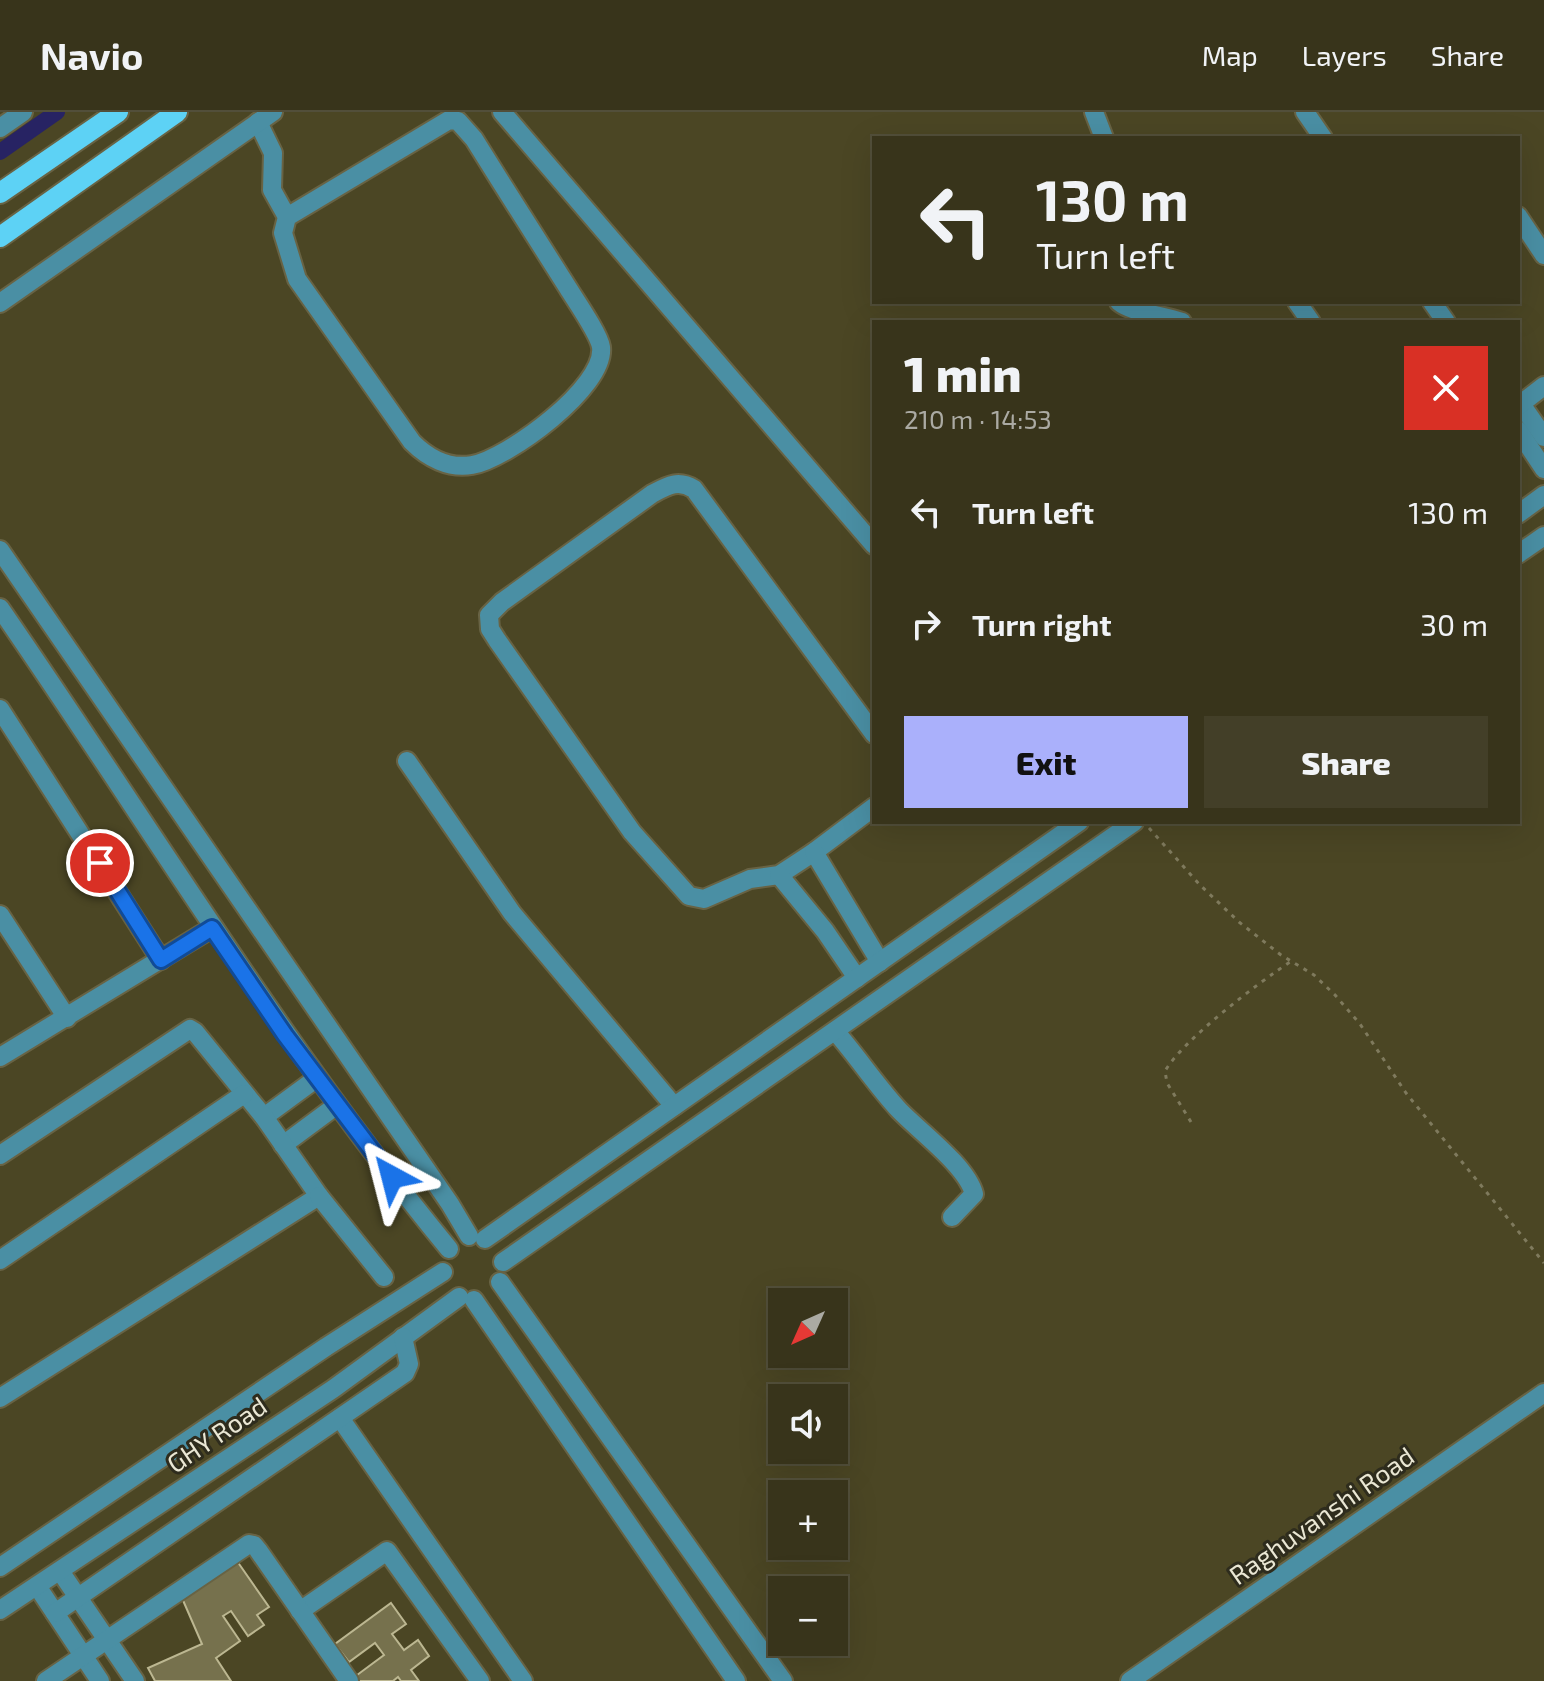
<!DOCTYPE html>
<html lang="en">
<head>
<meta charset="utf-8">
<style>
  :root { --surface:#38341b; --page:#433f28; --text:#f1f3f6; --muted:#abaaa3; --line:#524f3a; --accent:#aab0fb }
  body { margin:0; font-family:"Exo 2",sans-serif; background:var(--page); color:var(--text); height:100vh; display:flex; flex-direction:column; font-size:30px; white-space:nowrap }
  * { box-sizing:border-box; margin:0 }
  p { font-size:26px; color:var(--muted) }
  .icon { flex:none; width:44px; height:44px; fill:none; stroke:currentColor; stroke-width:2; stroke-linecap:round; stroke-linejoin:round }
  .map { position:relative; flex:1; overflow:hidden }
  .side { position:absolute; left:872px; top:208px; width:648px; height:504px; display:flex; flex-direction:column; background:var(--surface); border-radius:0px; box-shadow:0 8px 32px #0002,0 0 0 2px var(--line) }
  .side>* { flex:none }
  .banner { position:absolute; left:872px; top:24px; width:648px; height:168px; border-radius:0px; box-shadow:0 8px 32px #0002,0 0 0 2px var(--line); background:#38341b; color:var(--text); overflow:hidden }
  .needle { width:52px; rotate:225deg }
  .buttons { position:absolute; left:768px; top:1176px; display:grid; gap:16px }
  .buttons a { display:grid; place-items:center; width:80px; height:80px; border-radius:0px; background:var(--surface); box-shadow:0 8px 32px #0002,0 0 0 2px var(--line); font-size:40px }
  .pin { position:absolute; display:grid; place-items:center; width:68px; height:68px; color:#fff; margin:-34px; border:4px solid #fff; border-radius:50%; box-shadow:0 2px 8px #0007 }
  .me { position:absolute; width:88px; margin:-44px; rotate:322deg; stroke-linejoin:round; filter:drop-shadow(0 0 6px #0008) }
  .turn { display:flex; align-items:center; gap:28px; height:168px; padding:0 32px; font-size:36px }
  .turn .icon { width:104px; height:104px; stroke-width:2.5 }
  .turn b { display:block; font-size:56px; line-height:68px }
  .round { display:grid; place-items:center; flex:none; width:84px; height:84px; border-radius:0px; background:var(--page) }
  .summary { display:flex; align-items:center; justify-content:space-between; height:136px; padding:0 32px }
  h1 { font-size:48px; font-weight:800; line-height:60px }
  .cta { display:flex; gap:16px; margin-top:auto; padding:16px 32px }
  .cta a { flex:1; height:92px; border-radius:0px; background:var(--accent); color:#111; font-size:32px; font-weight:800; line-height:92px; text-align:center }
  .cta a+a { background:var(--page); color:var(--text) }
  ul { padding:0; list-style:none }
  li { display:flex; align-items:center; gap:24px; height:112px; padding:0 32px }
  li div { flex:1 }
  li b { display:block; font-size:30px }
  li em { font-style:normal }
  header { display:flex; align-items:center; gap:48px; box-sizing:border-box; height:112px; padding:0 40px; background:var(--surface); border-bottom:2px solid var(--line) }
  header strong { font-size:38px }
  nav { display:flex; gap:44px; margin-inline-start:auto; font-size:28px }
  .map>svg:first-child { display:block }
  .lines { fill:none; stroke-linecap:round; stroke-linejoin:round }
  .canal { stroke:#272363; stroke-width:16 }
  .building { fill:#76714d; stroke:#bcb791; stroke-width:2 }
  .minor-casing { stroke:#686344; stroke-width:22 }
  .major-casing { stroke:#686344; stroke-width:24 }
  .path { stroke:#7f7a5d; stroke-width:3; stroke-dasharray:4 6; stroke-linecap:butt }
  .minor { stroke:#4a8fa4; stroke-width:18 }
  .major { stroke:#5dd2f5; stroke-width:20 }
  .route-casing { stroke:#114b97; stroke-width:20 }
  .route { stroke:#1a73e8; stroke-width:14 }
  .labels { text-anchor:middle; stroke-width:6; stroke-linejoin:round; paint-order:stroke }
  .street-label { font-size:26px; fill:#eae7d4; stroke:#2e2c1d }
</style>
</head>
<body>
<header>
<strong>Navio</strong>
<nav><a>Map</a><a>Layers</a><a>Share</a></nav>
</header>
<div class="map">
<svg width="1544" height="1569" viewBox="0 0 1544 1569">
  <rect width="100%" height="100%" fill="#4b4624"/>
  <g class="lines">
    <polyline class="canal" points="0,40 57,0"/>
  </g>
  <g class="building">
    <polygon points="237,1449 269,1495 257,1503 264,1513 248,1524 231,1499 223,1504 240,1529 216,1546 231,1569 155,1569 148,1556 202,1532 182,1486"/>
    <polygon points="391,1491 406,1512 392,1522 404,1538 418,1528 429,1544 411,1558 419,1569 401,1569 398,1565 393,1569 356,1569 353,1566 384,1543 375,1531 349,1550 335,1532"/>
  </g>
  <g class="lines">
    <defs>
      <g id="minor">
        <polyline points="502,0 874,433"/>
        <polyline points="1094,0 1104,26"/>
        <polyline points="1305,0 1323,26"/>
        <path d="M258,10L273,41L272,78L287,105L283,121L297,167L412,330C428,346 449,357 472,353C507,347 606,275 601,235C599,222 576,189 568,176C537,127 505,77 474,27L458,9L449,8L287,105"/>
        <polyline points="0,16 23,0"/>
        <polyline points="1518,104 1544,143"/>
        <path d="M1119,190C1132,201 1164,203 1182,210"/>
        <polyline points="1297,190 1311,210"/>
        <polyline points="1432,190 1446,210"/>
        <polyline points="0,191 273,0"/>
        <polyline points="1521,292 1544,325"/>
        <polyline points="1518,294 1544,274"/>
        <polyline points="1518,318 1544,357"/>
        <polyline points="1518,402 1544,383"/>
        <polyline points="0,438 450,1092 469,1124"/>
        <polyline points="1518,442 1544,424"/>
        <path d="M0,496C149,712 282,934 449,1137"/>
        <polyline points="0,597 161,848"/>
        <path d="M874,622L694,377C678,367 667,374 652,382L502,490L489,503L490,517L497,528L632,720L689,784L704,787L750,767L779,763L814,740L874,695"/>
        <polyline points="407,649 512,801 674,994"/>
        <polyline points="814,740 880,850"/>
        <polyline points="779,763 825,819 857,866"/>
        <polyline points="0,803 67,906"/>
        <path d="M835,919C857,944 876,973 899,998C919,1019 967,1054 974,1082L952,1105"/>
        <polyline points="0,945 212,816"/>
        <polyline points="264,1005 317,966"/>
        <polyline points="283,1033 337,993"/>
        <polyline points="0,1043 190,917 195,920 264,1005 319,1084 0,1286"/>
        <polyline points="319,1084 384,1165"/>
        <polyline points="485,1127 1079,710"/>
        <polyline points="0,1148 244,982"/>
        <polyline points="503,1150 1134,710"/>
        <polyline points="500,1170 783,1569"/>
        <polyline points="474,1188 736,1569"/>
        <polyline points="340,1306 523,1569"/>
        <polyline points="0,1455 326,1235 443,1160"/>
        <polyline points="60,1459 135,1569"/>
        <polyline points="37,1474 100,1569"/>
        <polyline points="0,1498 333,1277 459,1185"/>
        <polyline points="300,1499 387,1439 480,1569"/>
        <polyline points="55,1501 405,1261 409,1252 403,1225"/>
        <polyline points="46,1569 249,1432 254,1433 258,1438 349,1569"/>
        <polyline points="1130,1569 1544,1281"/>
      </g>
      <g id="major">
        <polyline points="0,81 118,0"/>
        <polyline points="0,125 177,0"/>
      </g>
    </defs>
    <use href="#minor" class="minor-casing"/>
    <use href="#major" class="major-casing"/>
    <g class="path">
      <polyline points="1149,716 1200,773 1239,810 1281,843 1314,863 1335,883 1360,912 1406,981 1544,1151"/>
      <path d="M1191,1010L1167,971L1165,959C1183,928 1258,871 1290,850"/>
    </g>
    <use href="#minor" class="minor"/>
    <use href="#major" class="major"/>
  </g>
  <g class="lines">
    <defs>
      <polyline id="route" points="100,751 161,848 212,816 285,923 392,1065"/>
    </defs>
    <use href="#route" class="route-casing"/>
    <use href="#route" class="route"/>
  </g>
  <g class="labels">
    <g class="street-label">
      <text transform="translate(217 1323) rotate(-34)" y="9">GHY Road</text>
      <text transform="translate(1322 1404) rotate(-35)" y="9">Raghuvanshi Road</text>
    </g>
  </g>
</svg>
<div class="buttons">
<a><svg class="needle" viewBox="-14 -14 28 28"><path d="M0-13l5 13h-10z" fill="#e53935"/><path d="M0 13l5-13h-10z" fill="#abaaa3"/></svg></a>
<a><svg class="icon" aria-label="sound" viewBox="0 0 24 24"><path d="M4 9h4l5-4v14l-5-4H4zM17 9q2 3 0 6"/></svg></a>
<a>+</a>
<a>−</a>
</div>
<div class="pin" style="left:100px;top:751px;background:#d93025"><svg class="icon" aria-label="arrive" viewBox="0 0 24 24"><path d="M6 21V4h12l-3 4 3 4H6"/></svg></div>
<svg class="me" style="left:392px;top:1065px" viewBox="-20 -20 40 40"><path d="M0-17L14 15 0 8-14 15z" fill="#1a73e8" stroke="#fff" stroke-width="4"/></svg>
<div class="banner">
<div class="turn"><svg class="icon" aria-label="left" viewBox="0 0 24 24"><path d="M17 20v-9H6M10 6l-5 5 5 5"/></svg><div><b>130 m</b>Turn left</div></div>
</div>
<section class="side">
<div class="summary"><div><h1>1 min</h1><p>210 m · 14:53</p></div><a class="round" style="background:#d93025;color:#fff"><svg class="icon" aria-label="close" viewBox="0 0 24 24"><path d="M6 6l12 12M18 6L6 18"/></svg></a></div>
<ul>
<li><svg class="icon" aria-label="left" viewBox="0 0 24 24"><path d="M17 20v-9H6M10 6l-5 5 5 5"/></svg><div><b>Turn left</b></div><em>130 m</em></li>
<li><svg class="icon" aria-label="right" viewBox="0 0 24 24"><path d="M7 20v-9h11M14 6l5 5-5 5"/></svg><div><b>Turn right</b></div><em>30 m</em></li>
</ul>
<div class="cta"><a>Exit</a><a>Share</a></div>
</section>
</div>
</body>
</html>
